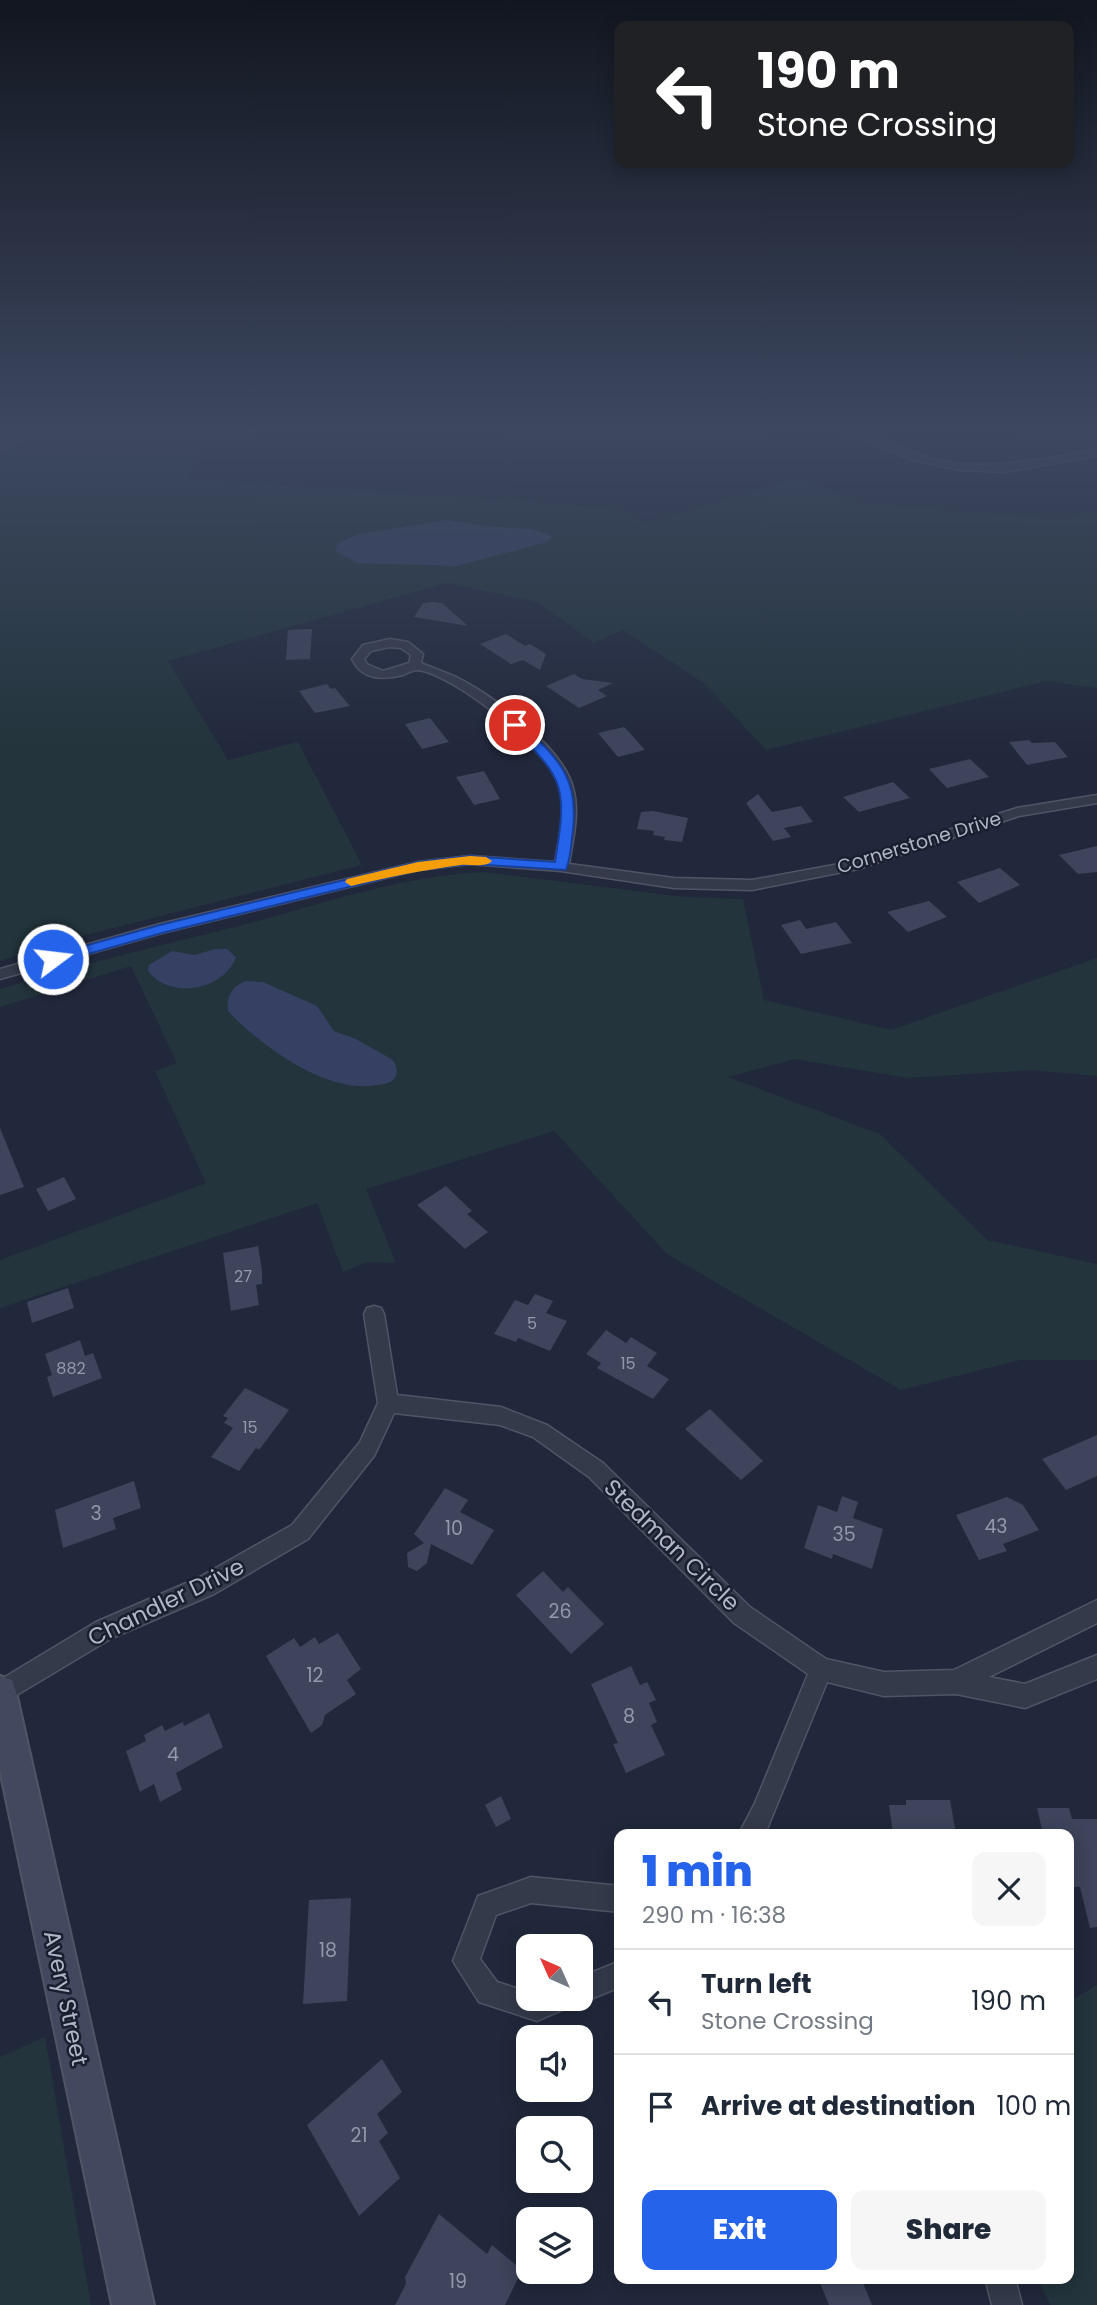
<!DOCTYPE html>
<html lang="en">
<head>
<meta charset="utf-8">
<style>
  :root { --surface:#fff; --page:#f6f6f7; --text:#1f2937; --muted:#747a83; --line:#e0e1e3; --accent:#2563eb }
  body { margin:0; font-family:Poppins,sans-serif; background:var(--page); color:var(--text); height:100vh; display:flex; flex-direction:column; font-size:26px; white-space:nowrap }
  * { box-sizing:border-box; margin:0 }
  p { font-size:23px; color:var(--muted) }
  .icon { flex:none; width:38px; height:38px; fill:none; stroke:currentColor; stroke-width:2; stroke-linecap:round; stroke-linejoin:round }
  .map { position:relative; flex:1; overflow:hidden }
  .panel { position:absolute; left:614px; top:1829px; width:460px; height:455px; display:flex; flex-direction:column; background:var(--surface); border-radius:14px; box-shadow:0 4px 18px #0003 }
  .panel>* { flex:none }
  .banner { position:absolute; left:614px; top:21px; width:460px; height:147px; border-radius:14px; box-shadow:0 4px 18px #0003; background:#202124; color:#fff; overflow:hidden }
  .needle { width:46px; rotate:315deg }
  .controls { position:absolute; left:516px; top:1934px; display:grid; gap:14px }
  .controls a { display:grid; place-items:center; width:77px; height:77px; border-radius:14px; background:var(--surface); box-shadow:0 4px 18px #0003; font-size:35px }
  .pin { position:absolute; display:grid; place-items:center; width:60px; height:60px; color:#fff; margin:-30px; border:4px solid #fff; border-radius:50%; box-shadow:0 2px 7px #0007 }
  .me { position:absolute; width:77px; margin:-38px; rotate:75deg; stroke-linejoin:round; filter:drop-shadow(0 0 5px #0008) }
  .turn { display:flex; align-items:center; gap:24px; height:147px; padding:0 28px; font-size:32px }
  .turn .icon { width:91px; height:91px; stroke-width:2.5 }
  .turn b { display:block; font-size:49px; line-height:60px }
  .round { display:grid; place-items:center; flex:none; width:74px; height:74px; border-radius:14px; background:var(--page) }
  .headline { display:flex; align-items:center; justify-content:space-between; height:119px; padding:0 28px }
  h1 { font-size:42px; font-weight:800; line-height:52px; color:var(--accent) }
  .action { display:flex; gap:14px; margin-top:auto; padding:14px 28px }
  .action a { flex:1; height:80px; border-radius:14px; background:var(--accent); color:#fff; font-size:28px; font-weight:800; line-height:80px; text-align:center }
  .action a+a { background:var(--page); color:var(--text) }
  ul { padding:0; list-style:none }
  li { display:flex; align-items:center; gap:21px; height:105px; padding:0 28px; border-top:2px solid var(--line) }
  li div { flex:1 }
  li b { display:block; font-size:26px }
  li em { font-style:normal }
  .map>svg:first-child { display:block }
  .green { fill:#23343c }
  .water { fill:#354062 }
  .building { fill:#3d445b }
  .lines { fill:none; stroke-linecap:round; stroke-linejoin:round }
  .street-casing { stroke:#505565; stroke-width:3 }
  .secondary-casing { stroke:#505565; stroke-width:4 }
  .street { fill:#353a4b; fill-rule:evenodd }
  .secondary { fill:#43485e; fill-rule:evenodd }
  .route { fill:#2563eb; stroke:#184099; stroke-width:2 }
  .slow { fill:#f59e0b }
  .labels { text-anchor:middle; stroke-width:5; stroke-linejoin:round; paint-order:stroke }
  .number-label { font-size:16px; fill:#9399ac }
  .street-label { font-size:19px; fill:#b0b5c7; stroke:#1a1f2f }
  .near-number-label { font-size:19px; fill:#9399ac }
  .near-street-label { font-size:23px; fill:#b0b5c7; stroke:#1a1f2f }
</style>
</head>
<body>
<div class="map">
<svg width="1097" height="2305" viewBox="0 0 1097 2305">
  <rect width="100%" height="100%" fill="#21283b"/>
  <g class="green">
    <polygon points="53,433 205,433 187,480 517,500 623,510 645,524 798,478 862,503 1062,519 1097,511 1097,688 1046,681 766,750 705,684 623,630 594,643 537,602 447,583 168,661 228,760 298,742 362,865 62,941 0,961 0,453"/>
    <path d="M483,872L684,897L743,899L764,1000L891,1030L1097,958V1076L1032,1070L908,1078L795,1059L728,1077L880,1134L987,1240L1097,1264V1360H1020L901,1390L667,1254L554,1131L366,1189L396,1263L367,1262L343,1272L317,1203L0,1308V1260L206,1183L155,1071L177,1063L131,966L0,1007V989C84,963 169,944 254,922C330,901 404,876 483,872Z"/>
    <polygon points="1097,1985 1097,2305 1051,2305 1037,2279 1069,2278 1069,2002"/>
    <polygon points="45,2037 91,2305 0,2305 0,2057"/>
  </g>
  <g class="water">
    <polygon points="448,520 485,526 531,529 553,535 547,542 457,566 357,563 335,551 338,543 359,534"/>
    <path d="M215,949H227L236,957C224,991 169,1000 148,971L149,965L172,951L195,955Z"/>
    <path d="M246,981L263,982L317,1006L334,1031L356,1039L393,1060C397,1067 399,1074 393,1080C389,1084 383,1084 378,1085C327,1095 261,1046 228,1011C226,996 232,986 246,981Z"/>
  </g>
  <g class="building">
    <polygon points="433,602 442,603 468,626 414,617 423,603"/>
    <polygon points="312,629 310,659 286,660 288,630"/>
    <polygon points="506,634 525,646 530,644 546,654 540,670 523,660 511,664 480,644"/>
    <polygon points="574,674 582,679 613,683 598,690 607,696 579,708 546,686"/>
    <polygon points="327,684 331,689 335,688 350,706 315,713 299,691"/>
    <polygon points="430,718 449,742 422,749 405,724"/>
    <polygon points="624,727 629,732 645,750 618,757 598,733"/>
    <polygon points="1029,740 1032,743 1055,742 1068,757 1027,765 1009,742"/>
    <polygon points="970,759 989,777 947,788 929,769"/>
    <polygon points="484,771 500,799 474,805 456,777"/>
    <polygon points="893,782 910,798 859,812 843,797"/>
    <polygon points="758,794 772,812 801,806 813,822 784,828 791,837 773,841 746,803"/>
    <polygon points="653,811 688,818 682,842 664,840 665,837 653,835 654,831 637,829 641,812"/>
    <polygon points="1097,846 1097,872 1078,874 1059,855"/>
    <polygon points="1000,868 1020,885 979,903 957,882"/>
    <polygon points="929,901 947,917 908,932 887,912"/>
    <polygon points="800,920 806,929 836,922 852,943 801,954 781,925"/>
    <polygon points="0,1128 24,1187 0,1195"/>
    <polygon points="64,1177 76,1199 48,1211 36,1189"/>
    <polygon points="446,1186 472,1211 467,1214 488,1232 465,1249 417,1205"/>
    <polygon points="258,1246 262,1270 262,1284 256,1285 259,1305 231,1311 223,1253"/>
    <polygon points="68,1288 74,1308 32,1323 27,1302"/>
    <polygon points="535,1294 553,1301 546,1313 567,1321 550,1351 518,1338 516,1342 494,1334 515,1300 528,1305"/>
    <polygon points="606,1330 626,1343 631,1337 657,1353 647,1366 669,1379 653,1399 597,1368 601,1363 586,1354"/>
    <polygon points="80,1340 85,1356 93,1353 102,1378 53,1397 47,1377 52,1375 45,1354"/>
    <polygon points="245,1388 289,1410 259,1450 256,1448 239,1471 211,1457 233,1428 224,1423 228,1418 223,1416"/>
    <polygon points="710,1409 763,1461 741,1480 685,1429"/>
    <polygon points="1097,1435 1097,1476 1066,1490 1042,1459"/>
    <polygon points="134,1481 141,1508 113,1518 116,1529 63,1548 55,1510"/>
    <polygon points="445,1488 468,1500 460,1512 494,1530 472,1565 431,1544 427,1563 417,1571 408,1567 407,1553 424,1543 414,1534"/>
    <polygon points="842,1496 858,1502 853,1518 883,1529 872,1569 833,1554 832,1559 804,1548 818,1505 837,1512"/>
    <polygon points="1007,1497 1023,1505 1039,1530 1003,1544 1007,1551 979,1560 956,1515"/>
    <polygon points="543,1571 563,1592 568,1587 604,1624 571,1654 516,1595"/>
    <polygon points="338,1633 361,1669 347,1680 356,1694 325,1715 322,1725 311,1733 266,1656 294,1638 300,1647 315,1637 319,1644"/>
    <polygon points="631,1666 640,1685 647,1682 656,1700 649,1703 657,1722 651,1725 665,1755 626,1773 613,1744 618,1743 591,1684"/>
    <polygon points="209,1713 223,1747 176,1773 182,1790 160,1802 154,1784 140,1792 126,1751 146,1741 144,1735 162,1725 165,1731 183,1722 184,1726"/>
    <polygon points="501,1796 511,1819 496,1827 485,1805"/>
    <polygon points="906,1800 950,1800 956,1834 893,1834 889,1805 906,1805"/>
    <polygon points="1037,1808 1069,1808 1072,1819 1097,1819 1097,1927 1090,1928 1080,1887 1069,1887 1069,1834 1043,1834"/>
    <polygon points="351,1898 347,2001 303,2004 309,1900"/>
    <polygon points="382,2059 402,2092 377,2114 388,2133 379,2141 400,2178 359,2216 307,2125"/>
    <polygon points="439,2214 487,2254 492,2245 522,2270 505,2305 395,2305 406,2284 405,2277"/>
    <polygon points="818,2278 861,2278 872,2305 829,2305"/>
  </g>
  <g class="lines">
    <defs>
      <g id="street">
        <polygon points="24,433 39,433 0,449 0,443"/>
        <path d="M847,433C878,433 910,455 941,461C995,471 1043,458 1097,450V456L1005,472L960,470L913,460Z"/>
        <path d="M390,639L408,642L423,654L421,663C435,669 449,673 462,680C496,698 564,749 573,788C580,812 573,839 569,864L674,878L752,880L850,862L1017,808L1097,795V803L1019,816L858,869L752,890L674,888L561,871L470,864L418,870L162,933L0,979V969L160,924L418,862L470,856L555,862C559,838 568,806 558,782C545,748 455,675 418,670C413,670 407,673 403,675C382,680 362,680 352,659L363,645ZM390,647L401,648L411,655L409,663L383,671L367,664L364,659L371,651Z"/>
        <polygon points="374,1306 381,1308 384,1314 397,1395 501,1407 547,1425 603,1463 750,1607 826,1659 884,1672 954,1670 1097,1600 1097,1623 989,1677 1025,1684 1097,1655 1097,1679 1025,1708 956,1694 884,1696 827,1682 765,1834 739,1834 755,1803 808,1674 734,1623 589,1477 533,1437 500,1425 394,1413 374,1456 308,1539 214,1594 112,1638 0,1705 0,1680 96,1622 198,1578 292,1525 360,1442 378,1403 364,1314 367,1308"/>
        <polygon points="531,1877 620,1886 620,1912 531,1903 496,1915 480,1959 497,1982 528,1992 528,1998 581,1998 581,1977 620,1961 620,1987 581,2003 573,2000 569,2007 537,2021 479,2002 453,1961 478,1896"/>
        <polygon points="985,2278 1015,2278 1022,2305 992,2305"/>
      </g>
      <polygon id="secondary" points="0,1676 12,1680 16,1692 154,2305 112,2305 0,1770"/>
    </defs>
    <use href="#street" class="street-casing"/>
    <use href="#secondary" class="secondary-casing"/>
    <use href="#street" class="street"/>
    <use href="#secondary" class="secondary"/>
  </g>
  <linearGradient id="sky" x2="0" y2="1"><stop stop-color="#121620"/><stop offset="0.57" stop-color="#3d4860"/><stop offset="1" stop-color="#3d4860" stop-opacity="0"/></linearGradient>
  <rect width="1097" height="756" fill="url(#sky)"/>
  <path class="route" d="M511,723H520C560,760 581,779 572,838C571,849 570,860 566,870L470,864L418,870L162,933L53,964L46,959L48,956L160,925L418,862L470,856L555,862C567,789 566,778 511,728Z"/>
  <path class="slow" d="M470,856L486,857L492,861C485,868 471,864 461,865C423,870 388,877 351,886L345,882L347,879L418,862Z"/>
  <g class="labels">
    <g class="number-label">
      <text x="243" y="1282">27</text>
      <text x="532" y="1329">5</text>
      <text x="628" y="1369">15</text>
      <text x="71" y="1374">882</text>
      <text x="250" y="1433">15</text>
    </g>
    <g class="street-label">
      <text transform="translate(919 842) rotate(-17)" y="7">Cornerstone Drive</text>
    </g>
    <g class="near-number-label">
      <text x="96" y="1520">3</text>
      <text x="996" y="1533">43</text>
      <text x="454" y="1535">10</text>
      <text x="844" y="1541">35</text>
      <text x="560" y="1618">26</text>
      <text x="315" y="1682">12</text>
      <text x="629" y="1723">8</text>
      <text x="173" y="1761">4</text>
      <text x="328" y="1957">18</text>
      <text x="359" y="2142">21</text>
      <text x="458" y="2288">19</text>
    </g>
    <g class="near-street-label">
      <text transform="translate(672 1545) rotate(44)" y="8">Stedman Circle</text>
      <text transform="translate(166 1602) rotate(-26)" y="8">Chandler Drive</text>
      <text transform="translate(66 1998) rotate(78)" y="8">Avery Street</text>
    </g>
  </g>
</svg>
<div class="controls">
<a><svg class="needle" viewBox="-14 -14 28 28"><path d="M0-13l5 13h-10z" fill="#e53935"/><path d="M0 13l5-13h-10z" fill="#747a83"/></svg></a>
<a><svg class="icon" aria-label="sound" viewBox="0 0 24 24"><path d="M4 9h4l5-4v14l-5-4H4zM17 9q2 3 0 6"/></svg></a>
<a><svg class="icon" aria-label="search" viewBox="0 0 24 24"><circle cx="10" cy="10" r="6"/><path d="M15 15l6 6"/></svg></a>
<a><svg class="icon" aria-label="layers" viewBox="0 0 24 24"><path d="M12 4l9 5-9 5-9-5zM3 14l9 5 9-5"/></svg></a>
</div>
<div class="pin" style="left:515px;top:725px;background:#d93025"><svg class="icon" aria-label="arrive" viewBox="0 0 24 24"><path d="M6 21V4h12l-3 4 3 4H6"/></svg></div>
<svg class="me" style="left:53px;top:959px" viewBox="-20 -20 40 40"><circle r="17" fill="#2563eb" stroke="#fff" stroke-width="3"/><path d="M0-11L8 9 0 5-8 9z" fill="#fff"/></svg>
<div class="banner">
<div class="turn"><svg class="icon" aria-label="left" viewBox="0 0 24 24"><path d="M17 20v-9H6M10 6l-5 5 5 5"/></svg><div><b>190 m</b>Stone Crossing</div></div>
</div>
<section class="panel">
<div class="headline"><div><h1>1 min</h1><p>290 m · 16:38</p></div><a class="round"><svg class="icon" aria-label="close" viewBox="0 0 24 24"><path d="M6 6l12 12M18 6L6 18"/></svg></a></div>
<ul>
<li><svg class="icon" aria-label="left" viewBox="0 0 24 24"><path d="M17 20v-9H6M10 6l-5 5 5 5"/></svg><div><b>Turn left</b><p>Stone Crossing</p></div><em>190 m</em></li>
<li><svg class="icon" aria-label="arrive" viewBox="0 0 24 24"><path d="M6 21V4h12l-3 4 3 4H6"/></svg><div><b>Arrive at destination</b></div><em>100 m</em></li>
</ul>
<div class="action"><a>Exit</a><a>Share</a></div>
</section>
</div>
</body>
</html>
